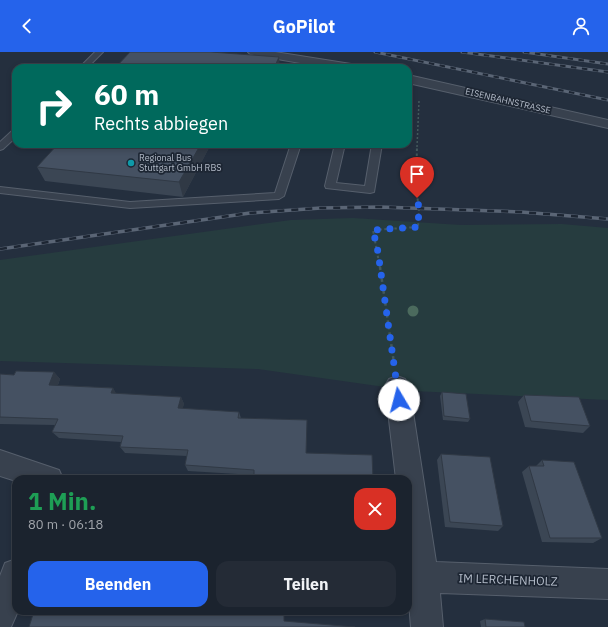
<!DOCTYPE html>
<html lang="de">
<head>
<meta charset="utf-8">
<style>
  :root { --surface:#1b232e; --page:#242b36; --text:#f1f3f6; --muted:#a0a4aa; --line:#39404a; --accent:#2563eb }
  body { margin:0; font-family:"IBM Plex Sans",sans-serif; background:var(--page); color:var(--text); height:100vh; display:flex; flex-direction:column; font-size:15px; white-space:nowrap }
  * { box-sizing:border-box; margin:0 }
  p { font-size:13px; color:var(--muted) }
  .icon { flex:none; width:22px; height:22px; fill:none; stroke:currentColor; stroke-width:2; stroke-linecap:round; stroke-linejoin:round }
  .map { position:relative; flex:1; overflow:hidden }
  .drawer { position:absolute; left:12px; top:423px; width:400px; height:140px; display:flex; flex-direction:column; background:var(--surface); border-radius:12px; box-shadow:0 2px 6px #0003,0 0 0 1px var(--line) }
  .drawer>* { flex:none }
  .guide { position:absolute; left:12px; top:12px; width:400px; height:84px; border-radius:12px; box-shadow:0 2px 6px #0003,0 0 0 1px var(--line); background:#00695c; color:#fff; overflow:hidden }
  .pin { position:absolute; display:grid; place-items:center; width:34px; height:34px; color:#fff; margin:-41px -17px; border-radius:50% 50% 50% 0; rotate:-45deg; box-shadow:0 0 4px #0007 }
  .pin .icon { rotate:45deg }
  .me { position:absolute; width:44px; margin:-22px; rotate:352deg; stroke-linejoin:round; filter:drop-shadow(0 0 3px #0008) }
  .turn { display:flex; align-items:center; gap:14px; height:84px; padding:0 16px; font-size:18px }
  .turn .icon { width:52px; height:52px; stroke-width:2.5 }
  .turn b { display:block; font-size:28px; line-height:34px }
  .round { display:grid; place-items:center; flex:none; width:42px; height:42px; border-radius:12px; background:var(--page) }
  .head { display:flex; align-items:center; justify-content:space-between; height:68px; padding:0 16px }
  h1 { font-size:24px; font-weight:800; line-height:30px; color:#1e9e55 }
  .action { display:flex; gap:8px; margin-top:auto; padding:8px 16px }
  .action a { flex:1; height:46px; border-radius:12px; background:var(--accent); color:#fff; font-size:16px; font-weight:800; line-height:46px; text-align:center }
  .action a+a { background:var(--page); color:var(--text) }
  header { display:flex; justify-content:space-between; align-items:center; height:52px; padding:0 16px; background:var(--accent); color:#fff; font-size:18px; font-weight:800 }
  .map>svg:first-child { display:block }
  .green { fill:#263c3f }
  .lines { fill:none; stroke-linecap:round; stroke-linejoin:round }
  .service-casing { stroke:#565f6c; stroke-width:2 }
  .minor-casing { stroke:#565f6c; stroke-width:2 }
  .path-far2 { stroke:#44595c; stroke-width:1.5; stroke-dasharray:2 2; stroke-linecap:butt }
  .path-far1 { stroke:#44595c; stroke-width:2; stroke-dasharray:2.5 2.5; stroke-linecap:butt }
  .path { stroke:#44595c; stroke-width:2.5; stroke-dasharray:3 3; stroke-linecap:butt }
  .service { fill:#38414e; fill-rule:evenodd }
  .minor { fill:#38414e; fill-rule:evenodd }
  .rail-far1-casing { stroke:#5a6575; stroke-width:3 }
  .rail-casing { stroke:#5a6575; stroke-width:3.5 }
  .rail-far1 { stroke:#1d2633; stroke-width:2; stroke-dasharray:5.5; stroke-linecap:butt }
  .rail { stroke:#1d2633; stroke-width:2.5; stroke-dasharray:7; stroke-linecap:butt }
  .tree { fill:#4b6a5d }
  .wall { fill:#3b4654 }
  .shaded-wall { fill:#303945 }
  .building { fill:#455162; stroke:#303945 }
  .route { stroke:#2563eb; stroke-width:7; stroke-dasharray:0 12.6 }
  .culture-dot { fill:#0f9aa8; stroke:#1d2633; stroke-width:1.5 }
  .labels { text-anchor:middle; stroke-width:3.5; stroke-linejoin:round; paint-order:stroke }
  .far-street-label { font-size:9px; fill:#b4bcc9; stroke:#1d2633 }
  .far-poi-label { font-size:9px; fill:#b4bcc9; stroke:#1d2633; text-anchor:start }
  .near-street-label { font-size:12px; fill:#b4bcc9; stroke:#1d2633 }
</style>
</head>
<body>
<header><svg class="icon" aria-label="back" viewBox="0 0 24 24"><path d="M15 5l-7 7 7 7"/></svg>GoPilot<svg class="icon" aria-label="person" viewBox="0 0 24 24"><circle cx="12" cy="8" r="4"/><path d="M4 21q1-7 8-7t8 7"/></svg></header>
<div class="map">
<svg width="608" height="575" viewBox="0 0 608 575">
  <rect width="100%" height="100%" fill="#242f3e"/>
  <polygon class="green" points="353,166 461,173 562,172 608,176 608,348 413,339 258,317 0,309 0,208 291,168"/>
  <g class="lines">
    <defs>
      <g id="service">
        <polygon points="95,0 103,0 87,16 79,16"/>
        <polygon points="16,77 16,85 3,97 0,98 0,90 13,78"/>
        <polygon points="291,92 301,92 284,144 279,147 130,156 0,141 0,135 130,150 275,141"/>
        <polygon points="335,92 345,92 336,131 365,134 372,92 382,92 374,140 370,141 326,136 325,134"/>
      </g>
      <g id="minor">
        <polygon points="248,0 275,0 351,12 355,13 357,16 329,16 254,3 250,2"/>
        <polygon points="408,23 608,68 608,76 408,31"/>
        <polygon points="397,324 405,327 409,334 436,510 608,517 608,547 440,541 443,575 411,575 408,539 408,427 396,427 385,334 389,327"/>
        <polygon points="0,398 59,418 63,427 16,427 16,429 0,424"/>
        <polygon points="16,507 16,559 18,559 11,575 0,575 0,524 5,511"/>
      </g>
    </defs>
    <use href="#service" class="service-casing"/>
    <use href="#minor" class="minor-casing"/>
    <polyline class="path-far2" points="417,95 419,49"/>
    <polyline class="path-far1" points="380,216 373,178 418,175 419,156 416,137 417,94"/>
    <polyline class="path" points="380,215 394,311"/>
    <use href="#service" class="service"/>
    <use href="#minor" class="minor"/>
    <defs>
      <g id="rail-far1">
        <polyline points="375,0 608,48"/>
        <polyline points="462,0 608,20"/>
        <polyline points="524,0 608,12"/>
      </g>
      <polyline id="rail" points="0,197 250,161 321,156 380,155 521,160 608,167"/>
    </defs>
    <use href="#rail-far1" class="rail-far1-casing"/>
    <use href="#rail" class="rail-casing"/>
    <use href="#rail-far1" class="rail-far1"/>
    <use href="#rail" class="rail"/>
  </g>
  <circle class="tree" cx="413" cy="259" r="5.5"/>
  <g class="wall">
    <polygon points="58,92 211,92 183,145 45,129 37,115"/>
    <polygon points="54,320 60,327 58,333 113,336 116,342 181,345 184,352 182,357 239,360 241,366 307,368 254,423 188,419 185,413 187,404 125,401 120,395 121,390 59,386 52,380 55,373 0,372 0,322 14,323"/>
    <polygon points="442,340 470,367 468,370 443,368 440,344"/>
    <polygon points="524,343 590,374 583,381 525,375 518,350"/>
    <polygon points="441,402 503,474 498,479 445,475 437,408"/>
    <polygon points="542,408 602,486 593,491 542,490 522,420 529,414 536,414"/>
    <polygon points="485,567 525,575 481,575 480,569"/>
  </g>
  <g class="shaded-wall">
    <polygon points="279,5 280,16 274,16"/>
    <polygon points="201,92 211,92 183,145 179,130"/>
    <polygon points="54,320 60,327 55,340 49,333"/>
    <polygon points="113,336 117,343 111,341"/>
    <polygon points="181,345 184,352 181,363 178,356"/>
  </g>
  <g class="building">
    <polygon points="130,0 211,0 279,5 274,16 115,16"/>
    <polygon points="58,92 201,92 179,130 37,115"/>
    <polygon points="16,319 54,320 49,333 113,336 111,341 181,345 178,356 239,360 238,366 307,368 306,401 372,403 373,427 254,427 254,418 185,413 188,398 120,395 123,384 52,380 58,367 0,365 0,322 14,323"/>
    <polygon points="442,340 466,342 470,367 444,364"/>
    <polygon points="524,343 579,345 590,374 531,369"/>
    <polygon points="441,402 490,405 503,474 450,470"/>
    <polygon points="542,408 574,410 602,486 550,486 529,414 544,414"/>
    <polygon points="34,559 218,559 284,563 284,569 355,575 29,575"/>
    <polygon points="485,567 524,570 525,575 486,575"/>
  </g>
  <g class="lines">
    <polyline class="route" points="399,348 378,200 373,178 418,175 419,156 417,146"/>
  </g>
  <circle class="culture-dot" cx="131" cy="111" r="4"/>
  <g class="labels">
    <g class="far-street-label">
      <text transform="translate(508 49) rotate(13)" y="3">EISENBAHNSTRASSE</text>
    </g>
    <g class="far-poi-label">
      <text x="139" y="109">Regional Bus<tspan x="139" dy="10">Stuttgart GmbH RBS</tspan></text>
    </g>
    <g class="near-street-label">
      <text transform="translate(508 528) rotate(2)" y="4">IM LERCHENHOLZ</text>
    </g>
  </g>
</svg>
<div class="pin" style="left:417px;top:146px;background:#d93025"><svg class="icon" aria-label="arrive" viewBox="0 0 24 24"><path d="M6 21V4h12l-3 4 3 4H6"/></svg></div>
<svg class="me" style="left:399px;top:348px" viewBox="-20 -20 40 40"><circle r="19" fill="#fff"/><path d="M0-13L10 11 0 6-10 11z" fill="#2563eb"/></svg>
<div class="guide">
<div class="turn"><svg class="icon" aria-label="right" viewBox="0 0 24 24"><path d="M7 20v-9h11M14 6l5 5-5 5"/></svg><div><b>60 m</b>Rechts abbiegen</div></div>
</div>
<section class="drawer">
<div class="head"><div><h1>1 Min.</h1><p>80 m · 06:18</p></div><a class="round" style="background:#d93025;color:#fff"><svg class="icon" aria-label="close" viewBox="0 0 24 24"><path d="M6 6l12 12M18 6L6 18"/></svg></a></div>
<div class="action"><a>Beenden</a><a>Teilen</a></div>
</section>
</div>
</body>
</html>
